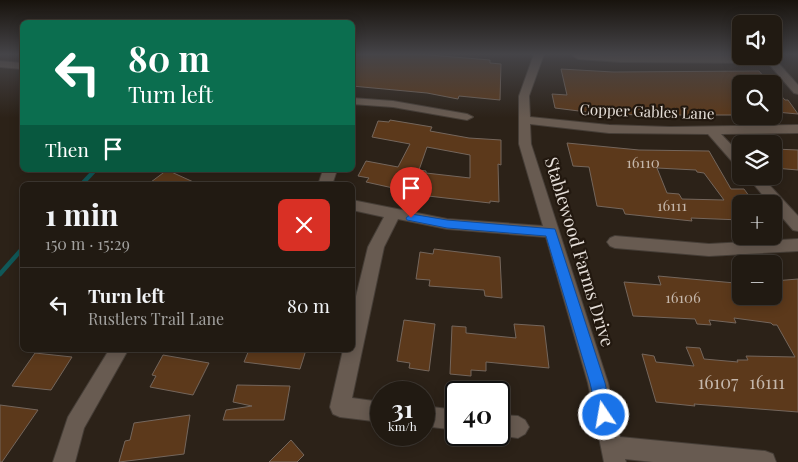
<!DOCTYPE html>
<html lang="en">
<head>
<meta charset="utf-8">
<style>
  :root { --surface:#211a12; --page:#2d2720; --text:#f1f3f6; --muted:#a2a19f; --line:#3e3832 }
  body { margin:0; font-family:"Playfair Display",serif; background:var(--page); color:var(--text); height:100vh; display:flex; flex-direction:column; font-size:19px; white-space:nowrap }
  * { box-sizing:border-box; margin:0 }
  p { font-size:16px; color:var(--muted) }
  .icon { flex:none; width:28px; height:28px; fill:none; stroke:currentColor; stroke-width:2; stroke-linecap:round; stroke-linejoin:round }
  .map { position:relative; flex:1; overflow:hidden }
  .sheet { position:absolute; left:20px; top:182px; width:335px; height:170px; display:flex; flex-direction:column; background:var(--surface); border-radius:8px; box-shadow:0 2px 12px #0003,0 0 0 1px var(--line) }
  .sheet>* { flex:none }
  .banner { position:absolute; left:20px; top:20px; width:335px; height:152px; border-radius:8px; box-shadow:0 2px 12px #0003,0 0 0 1px var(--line); background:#0b6e4f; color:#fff; overflow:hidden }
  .controls { position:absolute; left:732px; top:15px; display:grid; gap:10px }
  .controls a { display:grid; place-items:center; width:50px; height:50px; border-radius:8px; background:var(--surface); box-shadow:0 2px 12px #0003,0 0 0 1px var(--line); font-size:25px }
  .speed { position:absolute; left:370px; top:381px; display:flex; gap:10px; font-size:25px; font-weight:700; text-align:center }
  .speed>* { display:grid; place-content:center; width:65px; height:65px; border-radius:50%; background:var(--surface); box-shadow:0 2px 12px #0003,0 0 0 1px var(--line); line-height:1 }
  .speed small { font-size:12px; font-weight:400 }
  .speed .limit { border:2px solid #111; border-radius:8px; background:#fff; color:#111 }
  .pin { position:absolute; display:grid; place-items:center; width:42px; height:42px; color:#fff; margin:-51px -21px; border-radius:50% 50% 50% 0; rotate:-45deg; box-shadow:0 0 5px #0007 }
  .pin .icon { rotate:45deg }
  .me { position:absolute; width:55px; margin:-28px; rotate:348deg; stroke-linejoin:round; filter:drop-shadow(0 0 4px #0008) }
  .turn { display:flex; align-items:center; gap:18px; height:105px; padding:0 25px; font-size:22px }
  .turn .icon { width:65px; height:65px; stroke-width:2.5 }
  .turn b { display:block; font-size:35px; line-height:42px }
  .then { display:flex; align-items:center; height:48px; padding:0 25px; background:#0003; gap:10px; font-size:19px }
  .round { display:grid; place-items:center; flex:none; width:52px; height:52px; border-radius:8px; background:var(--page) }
  .head { display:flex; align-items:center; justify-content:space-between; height:85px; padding:0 25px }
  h1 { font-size:30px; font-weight:700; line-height:38px }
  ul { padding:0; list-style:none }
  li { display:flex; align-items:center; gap:15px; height:75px; padding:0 25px; border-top:1px solid var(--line) }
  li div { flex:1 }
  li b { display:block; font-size:19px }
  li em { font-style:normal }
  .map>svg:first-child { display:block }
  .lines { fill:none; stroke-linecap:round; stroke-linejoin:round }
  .stream { stroke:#105858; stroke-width:4.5 }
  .building { fill:#5c391b; stroke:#74665c; fill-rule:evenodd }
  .minor-casing { stroke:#463e37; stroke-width:2 }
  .minor { fill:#685b51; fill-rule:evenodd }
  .route { fill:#1a73e8; stroke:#114b97 }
  .labels { text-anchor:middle; stroke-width:4.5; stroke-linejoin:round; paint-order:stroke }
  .far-street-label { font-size:15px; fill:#e6dfd9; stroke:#22180f }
  .number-label { font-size:15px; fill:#c4b6aa }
  .street-label { font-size:18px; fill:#e6dfd9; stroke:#22180f }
  .near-number-label { font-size:18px; fill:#c4b6aa }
</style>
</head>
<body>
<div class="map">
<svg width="798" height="462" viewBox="0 0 798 462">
  <rect width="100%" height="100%" fill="#2c2218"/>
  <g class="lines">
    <g class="stream">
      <polyline points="81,185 95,170"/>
      <polyline points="0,274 22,249"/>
    </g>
  </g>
  <g class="building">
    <polygon points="352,54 417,54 490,60 490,63 501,64 500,100 459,96 458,99 427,93 352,86"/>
    <polygon points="561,69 613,72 759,71 770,84 741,84 741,115 660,115 661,116 595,113 555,108 552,94 567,95"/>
    <polygon points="774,88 785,100 788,100 798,114 776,112 774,109"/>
    <path d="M390,120L432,127L430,131L469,138L501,140V165L498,164L499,202L490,201V203L428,196L429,192L403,186L402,190L366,182L369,178L358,176L366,161L398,167L410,144L372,137L378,121L389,122ZM427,147L470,155V178L426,173V171L419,170Z"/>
    <path d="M567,143L639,150L709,151L731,189H744L755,204H741V220L691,218L692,221L625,214L623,209L597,206L589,167L573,166ZM657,168L696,170L697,172L704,173L724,200L682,199L679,194L667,193Z"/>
    <polygon points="774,149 798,150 798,170 774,168"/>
    <polygon points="167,170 200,185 147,185"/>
    <polygon points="434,249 500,257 502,298 485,296 484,290 429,286 430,280 416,279 420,252 433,254"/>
    <polygon points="658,276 735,283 741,296 774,296 774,281 798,279 798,412 694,404 695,406 656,402 642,354 654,356 656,362 694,366 686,347 700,348 704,359 738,362 737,360 748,360 746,356 795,357 777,325 773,325 771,323 734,318 736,323 709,320 711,325 697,324 695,319 633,316 624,282 661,285"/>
    <polygon points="404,320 435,324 429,371 409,368 410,363 397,361"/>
    <polygon points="514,324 544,326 549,368 486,362 486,371 471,370 471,376 450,374 452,326 466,327 466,333 516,338"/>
    <polygon points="249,350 306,350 300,369 244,362"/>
    <polygon points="35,353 72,357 51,390 12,386"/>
    <polygon points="163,355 209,363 193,395 150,387 156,376 152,375"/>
    <polygon points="237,385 290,386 284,420 223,420 226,410 252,406 233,402"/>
    <polygon points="0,405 38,410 2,462 0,462"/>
    <polygon points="190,415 184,454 119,462 125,441 130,440 134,423"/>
    <polygon points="291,440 304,455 297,462 269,462"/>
  </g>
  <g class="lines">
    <defs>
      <g id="minor">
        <polygon points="534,54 544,54 529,96 530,117 609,125 670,127 798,125 798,133 721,134 741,155 741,167 736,166 708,134 609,133 530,124 531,144 608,383 620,437 765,451 773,454 776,462 653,462 625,459 626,462 604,462 588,383 546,237 447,229 398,219 384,247 352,398 381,402 381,422 340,417 333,414 330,407 343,350 352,350 352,313 368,247 384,217 352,210 352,200 447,219 543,226 519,144 519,96"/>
        <polygon points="576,54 621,56 772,56 798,85 798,94 794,93 768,63 621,62 578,59 573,56"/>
        <polygon points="0,61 22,63 22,69 0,67"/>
        <polygon points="352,98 393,101 467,114 473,117 467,120 393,107 352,104"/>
        <polygon points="323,170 337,170 332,185 318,185"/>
        <polygon points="747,176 761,176 798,216 798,231 793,230 774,208 774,204 770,204"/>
        <polygon points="615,236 709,244 798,239 798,251 709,256 615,248 610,246 607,242 610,238"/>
        <polygon points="109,350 128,350 84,428 75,462 53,462 68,417"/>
        <polygon points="424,406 456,410 456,430 424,426"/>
        <polygon points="499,415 518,416 525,420 529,427 525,434 518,438 498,435"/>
      </g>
    </defs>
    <use href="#minor" class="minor-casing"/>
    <use href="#minor" class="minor"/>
  </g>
  <linearGradient id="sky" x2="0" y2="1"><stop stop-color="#18130d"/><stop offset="0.46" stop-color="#454448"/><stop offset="1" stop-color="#454448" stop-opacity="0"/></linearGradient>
  <rect width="798" height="118" fill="url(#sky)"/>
  <polygon class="route" points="411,214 447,220 555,229 605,383 612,415 610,421 604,423 599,421 590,383 546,236 447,228 407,220 406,218"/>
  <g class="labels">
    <g class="far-street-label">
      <text transform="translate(647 112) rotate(2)" y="5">Copper Gables Lane</text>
    </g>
    <g class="number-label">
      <text x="643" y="168">16110</text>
      <text x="672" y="211">16111</text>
      <text x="683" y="303">16106</text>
    </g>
    <g class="street-label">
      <text transform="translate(579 252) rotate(73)" y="6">Stablewood Farms Drive</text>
    </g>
    <g class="near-number-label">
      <text x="718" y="389">16107</text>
      <text x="767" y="389">16111</text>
    </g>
  </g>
</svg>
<div class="controls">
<a><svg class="icon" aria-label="sound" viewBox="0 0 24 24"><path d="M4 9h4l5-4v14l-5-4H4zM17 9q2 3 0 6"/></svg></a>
<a><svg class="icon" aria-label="search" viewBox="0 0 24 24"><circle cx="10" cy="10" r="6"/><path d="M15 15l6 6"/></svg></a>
<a><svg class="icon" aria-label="layers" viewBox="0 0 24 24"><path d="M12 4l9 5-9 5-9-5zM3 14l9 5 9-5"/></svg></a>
<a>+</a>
<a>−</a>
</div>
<div class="speed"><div>31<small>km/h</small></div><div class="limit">40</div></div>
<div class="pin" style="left:411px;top:218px;background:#d93025"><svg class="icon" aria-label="arrive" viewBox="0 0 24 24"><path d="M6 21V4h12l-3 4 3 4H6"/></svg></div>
<svg class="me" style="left:604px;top:415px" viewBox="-20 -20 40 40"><circle r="17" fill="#1a73e8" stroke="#fff" stroke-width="3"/><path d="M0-11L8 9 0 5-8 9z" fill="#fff"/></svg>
<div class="banner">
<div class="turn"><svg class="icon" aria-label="left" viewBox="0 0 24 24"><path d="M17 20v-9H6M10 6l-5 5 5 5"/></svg><div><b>80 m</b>Turn left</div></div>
<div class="then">Then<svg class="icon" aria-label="arrive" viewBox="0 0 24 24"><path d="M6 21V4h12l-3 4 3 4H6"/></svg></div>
</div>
<section class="sheet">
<div class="head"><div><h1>1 min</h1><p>150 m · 15:29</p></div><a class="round" style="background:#d93025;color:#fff"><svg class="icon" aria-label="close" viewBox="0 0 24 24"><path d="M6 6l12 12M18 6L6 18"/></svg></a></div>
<ul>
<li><svg class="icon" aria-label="left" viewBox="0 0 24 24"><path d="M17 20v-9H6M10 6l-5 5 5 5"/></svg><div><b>Turn left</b><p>Rustlers Trail Lane</p></div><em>80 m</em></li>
</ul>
</section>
</div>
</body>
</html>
